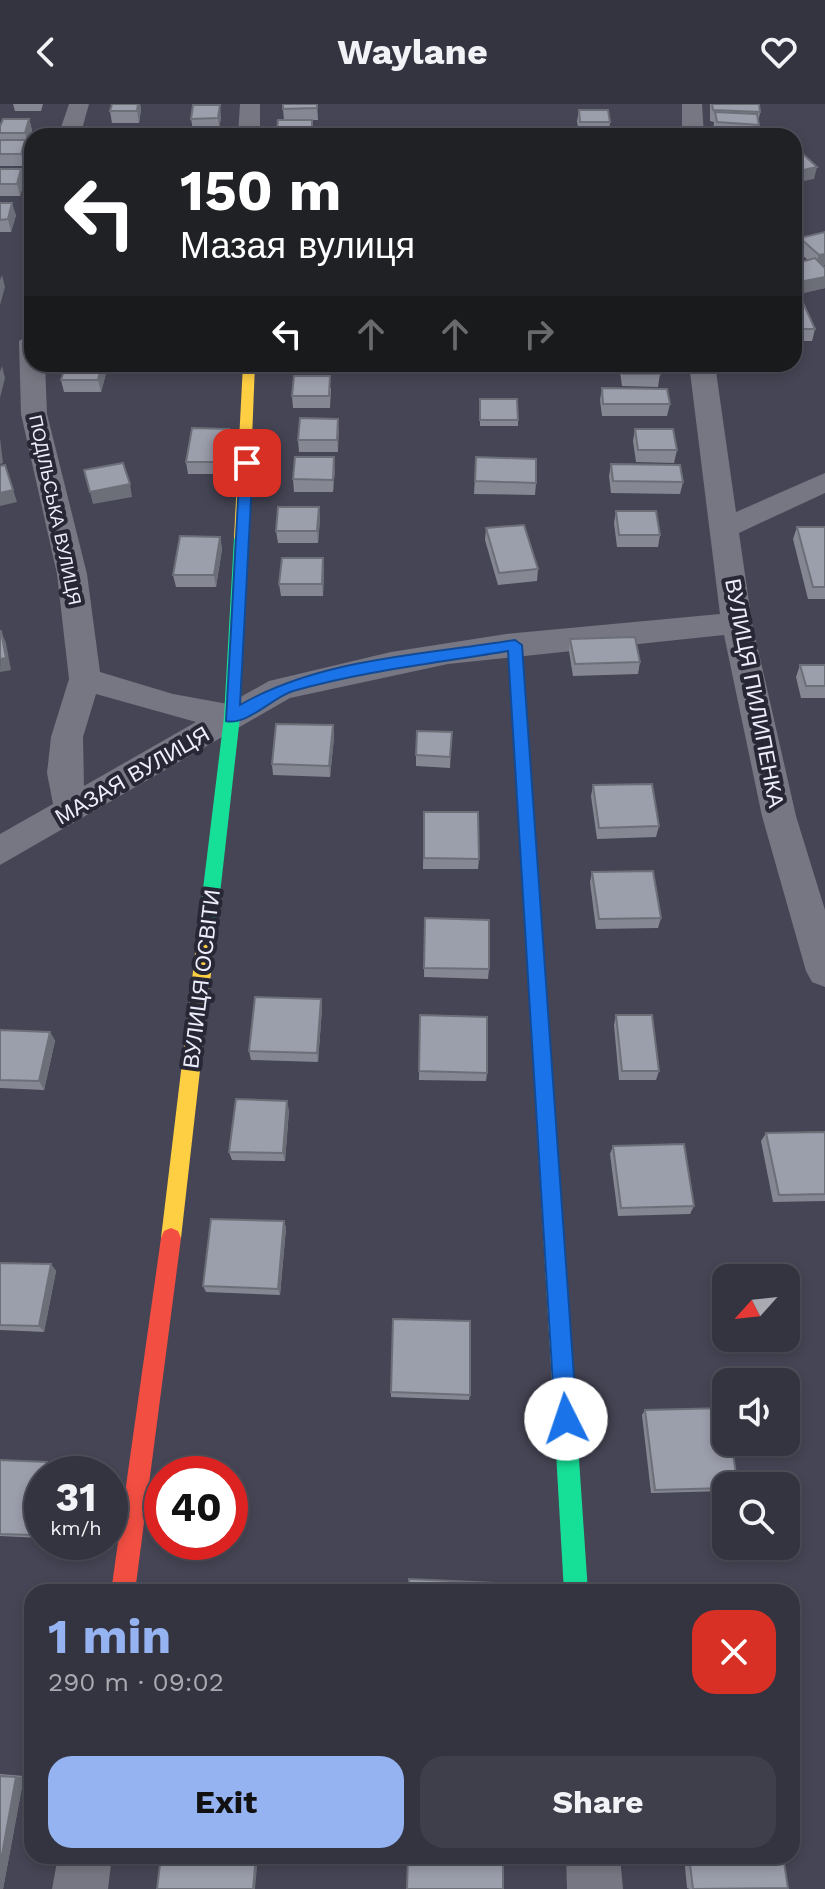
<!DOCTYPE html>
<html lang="en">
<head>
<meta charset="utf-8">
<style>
  :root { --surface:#343440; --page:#3f3f4b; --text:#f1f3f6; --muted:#a9aab1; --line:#4e4f59; --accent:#95b2f1 }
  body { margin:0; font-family:"Work Sans",sans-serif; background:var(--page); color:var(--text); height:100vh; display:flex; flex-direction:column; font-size:30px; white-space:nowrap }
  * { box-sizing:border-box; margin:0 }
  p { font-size:26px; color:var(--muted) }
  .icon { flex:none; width:44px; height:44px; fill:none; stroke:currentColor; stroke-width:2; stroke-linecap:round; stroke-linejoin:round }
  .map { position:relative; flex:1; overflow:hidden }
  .side { position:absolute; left:24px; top:1480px; width:776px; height:280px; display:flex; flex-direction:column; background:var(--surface); border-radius:24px; box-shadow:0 4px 12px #0003,0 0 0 2px var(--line) }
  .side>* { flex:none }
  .hud { position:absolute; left:24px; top:24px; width:778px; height:244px; border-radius:24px; box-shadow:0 4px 12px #0003,0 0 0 2px var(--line); background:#202124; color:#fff; overflow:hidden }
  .needle { width:52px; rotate:243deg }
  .buttons { position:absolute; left:712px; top:1160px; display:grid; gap:16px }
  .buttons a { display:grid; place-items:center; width:88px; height:88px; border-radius:16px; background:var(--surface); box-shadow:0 4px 12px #0003,0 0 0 2px var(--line); font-size:40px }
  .speed { position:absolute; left:24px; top:1352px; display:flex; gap:16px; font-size:40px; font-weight:700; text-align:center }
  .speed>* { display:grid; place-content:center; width:104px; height:104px; border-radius:50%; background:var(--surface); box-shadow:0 4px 12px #0003,0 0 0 2px var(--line); line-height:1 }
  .speed small { font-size:20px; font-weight:400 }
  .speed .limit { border:12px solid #d22; background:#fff; color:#111 }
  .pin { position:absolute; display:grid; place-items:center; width:68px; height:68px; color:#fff; margin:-34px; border-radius:16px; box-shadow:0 4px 12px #0006 }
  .me { position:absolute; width:88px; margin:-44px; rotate:356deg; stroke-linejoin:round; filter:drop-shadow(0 0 6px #0008) }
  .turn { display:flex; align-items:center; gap:28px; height:168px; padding:0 24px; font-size:36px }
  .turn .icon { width:104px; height:104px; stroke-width:2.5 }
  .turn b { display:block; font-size:56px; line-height:68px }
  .lanes { display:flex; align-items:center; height:76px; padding:0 24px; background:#0003; justify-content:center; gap:40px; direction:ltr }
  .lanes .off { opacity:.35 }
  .round { display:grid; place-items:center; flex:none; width:84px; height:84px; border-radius:24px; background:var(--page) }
  .headline { display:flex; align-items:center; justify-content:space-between; height:136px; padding:0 24px }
  h1 { font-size:48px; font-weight:700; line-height:60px; color:var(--accent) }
  .button { display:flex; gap:16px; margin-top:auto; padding:16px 24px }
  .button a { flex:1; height:92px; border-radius:24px; background:var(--accent); color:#111; font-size:32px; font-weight:700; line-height:92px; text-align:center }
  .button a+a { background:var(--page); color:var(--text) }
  header { display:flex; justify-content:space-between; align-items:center; height:104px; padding:0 24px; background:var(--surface); font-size:36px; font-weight:700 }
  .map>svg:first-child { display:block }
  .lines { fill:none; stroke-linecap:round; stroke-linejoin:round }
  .street { fill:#777783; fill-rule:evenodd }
  .fast { fill:#16e098; fill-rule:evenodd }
  .slow { fill:#ffcf43; fill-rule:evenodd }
  .jam { fill:#f24e42; fill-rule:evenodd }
  .wall { fill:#858893 }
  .shaded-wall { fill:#6c6f78 }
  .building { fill:#9b9eab; stroke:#6c6f78; stroke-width:2 }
  .route { fill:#1a73e8; stroke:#114b97; stroke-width:2 }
  .labels { text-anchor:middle; stroke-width:8; stroke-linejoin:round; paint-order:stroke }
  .far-street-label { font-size:18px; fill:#edeefd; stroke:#272735 }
  .street-label { font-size:22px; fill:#edeefd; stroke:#272735 }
</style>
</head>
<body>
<header><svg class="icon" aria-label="back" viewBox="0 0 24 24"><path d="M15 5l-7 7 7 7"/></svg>Waylane<svg class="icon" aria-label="heart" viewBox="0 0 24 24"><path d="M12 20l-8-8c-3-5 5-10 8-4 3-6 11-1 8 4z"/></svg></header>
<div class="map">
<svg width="825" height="1785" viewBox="0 0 825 1785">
  <rect width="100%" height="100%" fill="#454555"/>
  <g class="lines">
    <g class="street">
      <polygon points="69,0 89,0 80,32 58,32"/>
      <polygon points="240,0 260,0 260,32 238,32"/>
      <polygon points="682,0 702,0 704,32 682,32"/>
      <path d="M32,229V260H45L47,310L87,470L100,568L173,590L228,600L269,577L391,548L506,530L720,510L689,260H715L736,408L825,369V389L739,429L752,519L796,712L825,806V883L812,878L806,867L762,712L724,531L448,560L290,594L0,761V730L53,700L47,669L51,633L69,575L57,470L21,310L19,237ZM96,590L196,618L84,682L83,633Z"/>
      <polygon points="58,1752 112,1752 108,1785 52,1785"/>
      <polygon points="566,1752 620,1752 623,1785 567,1785"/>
    </g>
    <g class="fast">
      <polygon points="241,429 248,434 240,613 215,834 212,839 200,839 197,834 224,613 234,434"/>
      <polygon points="515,536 522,541 549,925 546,931 540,933 534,931 531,925 508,541"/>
      <polygon points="564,1285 572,1288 575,1296 588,1488 564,1488 553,1296 556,1288"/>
    </g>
    <g class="slow">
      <polygon points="243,260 255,260 248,434 241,439 234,434"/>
      <polygon points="206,827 212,829 215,834 181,1134 178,1141 171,1144 164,1141 161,1134 197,834 200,829"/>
      <polygon points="540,917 546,919 549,925 575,1296 572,1304 564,1307 556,1304 553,1296 531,925 534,919"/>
    </g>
    <polygon class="jam" points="171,1124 178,1127 181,1134 135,1488 111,1488 161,1134 164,1127"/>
  </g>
  <g class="wall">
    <polygon points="13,0 43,0 41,7 15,7"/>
    <polygon points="112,0 140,0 141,5 139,19 112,19 110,7"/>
    <polygon points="317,0 318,16 312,16 313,32 278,32 277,27 284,16 283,5"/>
    <polygon points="710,0 759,0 760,8 756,32 713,32 714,18 710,17"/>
    <polygon points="579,6 610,18 609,30 579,30 577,17"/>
    <polygon points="221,12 219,26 193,26 191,15"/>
    <polygon points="29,15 32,26 28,40 26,40 28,48 24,62 0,62 0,22"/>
    <polygon points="0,65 21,65 24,77 20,92 0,92"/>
    <polygon points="0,99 16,111 11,128 0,128"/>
    <polygon points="825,128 825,161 822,162 825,184 799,190 815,225 812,237 794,237 794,160 808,156 796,146 800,134"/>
    <rect x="300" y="260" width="36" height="3"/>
    <polygon points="619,260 658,260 660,270 658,283 622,282"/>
    <polygon points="106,269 101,288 64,288 61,276"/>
    <polygon points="331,284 330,304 293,304 292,292"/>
    <polygon points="602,284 670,300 667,312 602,312 600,296"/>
    <polygon points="480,295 518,316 518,322 480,322"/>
    <polygon points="338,315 338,348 299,348 298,336"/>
    <polygon points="229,325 231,337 226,370 188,370 186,358"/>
    <polygon points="635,325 677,346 674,359 636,358 633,337"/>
    <polygon points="476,353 536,379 535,391 474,390"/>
    <polygon points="611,360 683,378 680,390 611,389 609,372"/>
    <polygon points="335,365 333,388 294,388 293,375"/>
    <polygon points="319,403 320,415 318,439 278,439 276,427"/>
    <polygon points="616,407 660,431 658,443 617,443 614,419"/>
    <polygon points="797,423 825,423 825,495 808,495 793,435"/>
    <polygon points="486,424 538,465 537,477 498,481 485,436"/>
    <polygon points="220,433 222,445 216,483 176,483 173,471"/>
    <polygon points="323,454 324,466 323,492 281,492 279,480"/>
    <polygon points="570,535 640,558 638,570 573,572 569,547"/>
    <polygon points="800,561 825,561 825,594 801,594 796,573"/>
    <polygon points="333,621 334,633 330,673 273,671 272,660"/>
    <polygon points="452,628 450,664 416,662 416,651"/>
    <polygon points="593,681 659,722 656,733 597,735 591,692"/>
    <polygon points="424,708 479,755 478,765 423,765"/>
    <polygon points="592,768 661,814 658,824 596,825 590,778"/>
    <polygon points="425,814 489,865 488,875 424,873"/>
    <polygon points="321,895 322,904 318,958 251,956 249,947"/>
    <polygon points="420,911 487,969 486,977 419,976"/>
    <polygon points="616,911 659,967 656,976 619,976 614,921"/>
    <polygon points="0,926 50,928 55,937 44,986 0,984"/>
    <polygon points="289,1006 285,1057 232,1056 229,1048"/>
    <polygon points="825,1028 825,1097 773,1098 761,1037 766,1029"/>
    <polygon points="613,1042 694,1102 690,1110 618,1112 610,1050"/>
    <polygon points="284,1117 286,1124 280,1191 206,1188 203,1182"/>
    <polygon points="0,1159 51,1160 56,1167 44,1228 0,1226"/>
    <polygon points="391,1288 470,1291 469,1296 391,1293"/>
    <polygon points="645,1306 726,1382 726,1387 651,1389 642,1311"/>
    <polygon points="0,1356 53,1362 42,1370 42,1426 41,1434 0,1432"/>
    <polygon points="0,1670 24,1672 3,1785 0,1785"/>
    <polygon points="684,1752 783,1752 760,1785 690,1785 687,1784"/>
  </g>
  <g class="shaded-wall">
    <polygon points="138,0 140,0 141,5 139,19 137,7"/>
    <polygon points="220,1 221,12 219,26 218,14"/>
    <polygon points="29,15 32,26 28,40 25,29"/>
    <polygon points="25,36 28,48 24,62 21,50"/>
    <polygon points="817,63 814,75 794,79 794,68"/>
    <polygon points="21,65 24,77 20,92 17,80"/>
    <polygon points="12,99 16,111 11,128 8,115"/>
    <polygon points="825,150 825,161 815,163 819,151"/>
    <polygon points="2,171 5,183 0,201 0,176"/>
    <polygon points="825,173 825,184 794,191 794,179"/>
    <polygon points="102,260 104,260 106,269 101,288 98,276"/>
    <polygon points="2,262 5,274 0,294 0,268"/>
    <polygon points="338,315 339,327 338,348 337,336"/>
    <polygon points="229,325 231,337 226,370 224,358"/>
    <polygon points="0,334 3,359 0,360"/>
    <polygon points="334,353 335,365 333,388 333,376"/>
    <polygon points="9,373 17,398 0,402 0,389"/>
    <polygon points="130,380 132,393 93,400 90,388"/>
    <polygon points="319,403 320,415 318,439 317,427"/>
    <polygon points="220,433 222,445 216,483 214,471"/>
    <polygon points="323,454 324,466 323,492 322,480"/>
    <polygon points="1,527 6,539 11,566 0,568"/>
    <polygon points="333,621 334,633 330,673 329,662"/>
    <polygon points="321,895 322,904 318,958 317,949"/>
    <polygon points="50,928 55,937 44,986 39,977"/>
    <polygon points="287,997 289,1006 285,1057 283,1049"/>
    <polygon points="284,1117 286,1124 280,1191 278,1185"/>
    <polygon points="51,1160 56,1167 44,1228 39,1222"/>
    <polygon points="47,1358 53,1362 52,1370 45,1370"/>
    <polygon points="42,1387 42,1426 41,1434 34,1431"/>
    <polygon points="24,1672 3,1785 0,1785 0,1762 16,1673"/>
    <polygon points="256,1752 258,1752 255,1785 253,1785"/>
  </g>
  <g class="building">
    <polygon points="112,0 138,0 137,7 110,7"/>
    <polygon points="283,0 317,0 317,4 283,5"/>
    <polygon points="712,0 759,0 760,8 713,6"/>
    <polygon points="193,1 220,1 218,14 191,15"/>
    <polygon points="579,6 608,6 610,18 580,18"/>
    <polygon points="715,8 757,10 759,21 717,18"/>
    <polygon points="3,15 29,15 25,29 0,29 0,22"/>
    <polygon points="278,16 312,16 312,26 277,27"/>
    <polygon points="741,24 748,32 717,32 714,29"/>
    <polygon points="109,29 137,29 136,32 109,32"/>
    <polygon points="0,36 25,36 21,50 0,50"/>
    <polygon points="803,50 817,63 794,68 794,52"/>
    <polygon points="0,65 21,65 17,80 0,80"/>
    <polygon points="0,99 12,99 8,115 0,116"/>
    <polygon points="825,128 825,150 819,151 800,134"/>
    <polygon points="815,154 825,164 825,173 794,179 815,225 794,225 794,160"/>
    <polygon points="66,260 102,260 98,276 61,276"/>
    <polygon points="622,260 658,260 660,270 623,270"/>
    <polygon points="294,272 330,272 329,292 292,292"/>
    <polygon points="602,284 667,285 670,300 603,300"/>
    <polygon points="480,295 517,295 518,316 480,316"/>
    <polygon points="300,314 338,315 337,336 298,336"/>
    <polygon points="192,324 229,325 224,358 186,358"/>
    <polygon points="635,325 673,325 677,346 638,346"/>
    <polygon points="295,353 334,353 333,376 293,375"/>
    <polygon points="476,353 536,355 536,379 475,377"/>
    <polygon points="123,359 130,380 90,388 84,366"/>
    <polygon points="611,360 680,361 683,378 613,377"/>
    <polygon points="5,361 13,386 0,389 0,362"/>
    <polygon points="278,403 319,403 317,427 276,427"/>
    <polygon points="616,407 656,407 660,431 619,431"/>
    <polygon points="524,421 538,465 499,469 486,424"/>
    <polygon points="797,423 825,423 825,483 813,483"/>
    <polygon points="180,432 220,433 214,471 173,471"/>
    <polygon points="282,454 323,454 322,480 279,480"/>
    <polygon points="0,527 1,527 6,554 0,555"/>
    <polygon points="635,533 640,558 575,560 570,535"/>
    <polygon points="800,561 825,561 825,582 806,582"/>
    <polygon points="276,620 333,621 329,662 272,660"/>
    <polygon points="417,627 452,628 450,653 416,651"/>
    <polygon points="652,680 659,722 599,724 593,681"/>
    <polygon points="424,708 478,708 479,755 424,754"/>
    <polygon points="653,767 661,814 599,815 592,768"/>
    <polygon points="425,814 489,816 489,865 424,864"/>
    <polygon points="255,893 321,895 317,949 249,947"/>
    <polygon points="420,911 487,913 487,969 419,967"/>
    <polygon points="616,911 652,911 659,967 622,967"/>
    <polygon points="0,926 50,928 39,977 0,976"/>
    <polygon points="236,995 287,997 283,1049 229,1048"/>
    <polygon points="825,1028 825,1090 779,1091 766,1029"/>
    <polygon points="684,1040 694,1102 621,1104 613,1042"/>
    <polygon points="211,1115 284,1117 278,1185 203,1182"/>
    <polygon points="0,1159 51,1160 39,1222 0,1221"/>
    <polygon points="393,1215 470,1217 470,1291 391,1288"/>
    <polygon points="725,1304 726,1338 731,1338 738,1382 726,1382 726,1384 655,1386 645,1306"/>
    <polygon points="0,1356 47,1358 45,1370 42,1370 42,1387 34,1431 0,1430"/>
    <polygon points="409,1475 495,1479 495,1488 409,1488"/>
    <polygon points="742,1483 742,1488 657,1488 657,1485"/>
    <polygon points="0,1672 16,1673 0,1762"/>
    <polygon points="161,1752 256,1752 253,1785 157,1785"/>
    <polygon points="408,1752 503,1752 503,1785 407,1785"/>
    <polygon points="689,1752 783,1752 788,1784 693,1785"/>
  </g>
  <path class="route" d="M247,355L253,359L240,601C322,554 423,551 515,536L522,541L577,1315L574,1323L566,1326L558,1323L555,1315L508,547C436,559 363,567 293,587C273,593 247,622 226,617L240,359Z"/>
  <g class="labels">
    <g class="far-street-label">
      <text transform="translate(55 406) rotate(78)" y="6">ПОДІЛЬСЬКА ВУЛИЦЯ</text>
    </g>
    <g class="street-label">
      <text transform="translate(755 589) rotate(79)" y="8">ВУЛИЦЯ ПИЛИПЕНКА</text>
      <text transform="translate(132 671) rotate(-30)" y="8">МАЗАЯ ВУЛИЦЯ</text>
      <text transform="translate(201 875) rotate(-83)" y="8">ВУЛИЦЯ ОСВІТИ</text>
    </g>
  </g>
</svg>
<div class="buttons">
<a><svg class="needle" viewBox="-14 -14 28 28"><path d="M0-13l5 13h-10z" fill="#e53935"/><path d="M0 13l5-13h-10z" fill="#a9aab1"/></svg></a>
<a><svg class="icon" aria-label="sound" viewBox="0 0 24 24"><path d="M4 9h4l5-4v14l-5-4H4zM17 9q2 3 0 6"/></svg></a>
<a><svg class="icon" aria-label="search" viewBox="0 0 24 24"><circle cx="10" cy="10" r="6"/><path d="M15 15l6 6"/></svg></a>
</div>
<div class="speed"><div>31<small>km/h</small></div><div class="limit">40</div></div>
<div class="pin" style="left:247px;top:359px;background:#d93025"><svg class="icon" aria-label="arrive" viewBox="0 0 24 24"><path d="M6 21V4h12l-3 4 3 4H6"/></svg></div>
<svg class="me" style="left:566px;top:1315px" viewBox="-20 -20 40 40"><circle r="19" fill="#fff"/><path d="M0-13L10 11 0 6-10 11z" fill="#1a73e8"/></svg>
<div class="hud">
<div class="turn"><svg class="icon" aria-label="left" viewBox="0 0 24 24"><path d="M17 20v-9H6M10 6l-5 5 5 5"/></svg><div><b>150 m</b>Мазая вулиця</div></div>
<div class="lanes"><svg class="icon" aria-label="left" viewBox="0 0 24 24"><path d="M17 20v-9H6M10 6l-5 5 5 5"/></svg><svg class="icon off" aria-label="ahead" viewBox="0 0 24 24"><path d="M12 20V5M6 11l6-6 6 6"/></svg><svg class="icon off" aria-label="ahead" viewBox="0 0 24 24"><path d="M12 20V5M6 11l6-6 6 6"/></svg><svg class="icon off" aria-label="right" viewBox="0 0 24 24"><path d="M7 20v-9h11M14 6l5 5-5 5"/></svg></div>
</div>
<section class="side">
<div class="headline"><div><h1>1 min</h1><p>290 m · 09:02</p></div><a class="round" style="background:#d93025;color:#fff"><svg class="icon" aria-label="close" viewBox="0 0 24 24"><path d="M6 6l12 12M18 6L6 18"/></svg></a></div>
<div class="button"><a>Exit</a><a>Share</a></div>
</section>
</div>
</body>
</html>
